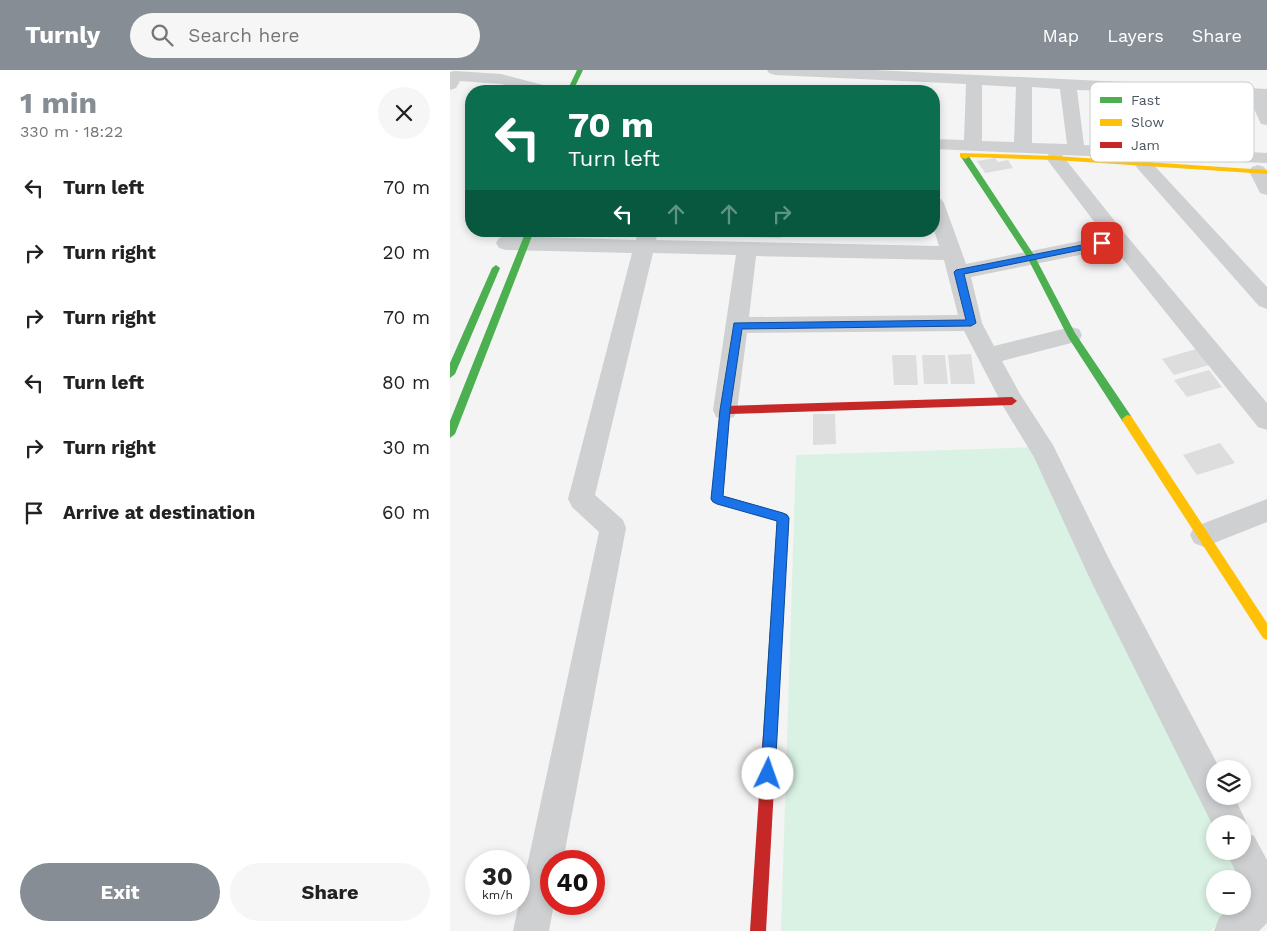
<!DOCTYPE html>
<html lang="en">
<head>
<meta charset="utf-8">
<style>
  :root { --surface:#fff; --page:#f6f6f6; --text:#222; --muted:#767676; --accent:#868d94 }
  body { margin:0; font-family:"Work Sans",sans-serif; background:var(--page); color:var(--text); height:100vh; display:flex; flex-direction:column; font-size:19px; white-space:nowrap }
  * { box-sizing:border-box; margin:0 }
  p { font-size:16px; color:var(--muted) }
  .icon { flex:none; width:28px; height:28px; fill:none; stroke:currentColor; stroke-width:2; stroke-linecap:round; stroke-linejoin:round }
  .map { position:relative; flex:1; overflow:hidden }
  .side { display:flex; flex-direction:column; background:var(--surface); width:450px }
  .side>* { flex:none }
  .banner { position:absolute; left:15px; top:15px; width:475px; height:152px; border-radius:20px; box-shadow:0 2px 8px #0003; background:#0b6e4f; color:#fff; overflow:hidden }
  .tools { position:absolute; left:756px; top:690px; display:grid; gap:10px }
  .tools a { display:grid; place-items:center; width:45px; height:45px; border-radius:50%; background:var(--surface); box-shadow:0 2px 8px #0003; font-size:25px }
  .speed { position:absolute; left:15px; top:780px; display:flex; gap:10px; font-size:25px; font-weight:700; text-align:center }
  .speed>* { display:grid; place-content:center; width:65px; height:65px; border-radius:50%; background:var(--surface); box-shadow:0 2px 8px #0003; line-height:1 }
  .speed small { font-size:12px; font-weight:400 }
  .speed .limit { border:8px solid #d22; background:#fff; color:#111 }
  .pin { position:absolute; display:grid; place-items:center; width:42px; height:42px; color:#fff; margin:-21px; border-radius:10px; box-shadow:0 2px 8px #0006 }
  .me { position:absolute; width:55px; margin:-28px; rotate:3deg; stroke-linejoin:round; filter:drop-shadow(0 0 4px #0008) }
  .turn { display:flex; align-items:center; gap:18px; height:105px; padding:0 20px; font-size:22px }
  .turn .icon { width:65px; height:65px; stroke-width:2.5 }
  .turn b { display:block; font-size:35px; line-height:42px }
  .lanes { display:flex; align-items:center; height:48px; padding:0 20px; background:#0003; justify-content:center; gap:25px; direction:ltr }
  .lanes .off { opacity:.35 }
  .round { display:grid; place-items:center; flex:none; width:52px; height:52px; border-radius:26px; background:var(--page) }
  .overview { display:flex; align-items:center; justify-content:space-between; height:85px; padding:0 20px }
  h1 { font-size:30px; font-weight:700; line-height:38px; color:var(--accent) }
  .primary-button { display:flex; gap:10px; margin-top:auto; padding:10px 20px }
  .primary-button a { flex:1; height:58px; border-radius:30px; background:var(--accent); color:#fff; font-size:20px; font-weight:700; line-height:58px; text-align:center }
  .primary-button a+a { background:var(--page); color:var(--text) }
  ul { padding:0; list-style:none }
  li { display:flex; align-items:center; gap:15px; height:65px; padding:0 20px }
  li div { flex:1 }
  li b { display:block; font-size:19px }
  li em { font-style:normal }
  header { display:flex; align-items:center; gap:30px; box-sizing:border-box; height:70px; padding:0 25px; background:var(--accent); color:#fff }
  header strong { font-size:24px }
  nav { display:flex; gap:28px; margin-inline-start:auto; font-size:18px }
  .search { width:350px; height:45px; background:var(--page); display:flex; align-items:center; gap:12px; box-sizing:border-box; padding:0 18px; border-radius:28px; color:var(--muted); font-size:19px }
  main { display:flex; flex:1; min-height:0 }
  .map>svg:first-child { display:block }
  .green { fill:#d9f2e3 }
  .building { fill:#ddddde }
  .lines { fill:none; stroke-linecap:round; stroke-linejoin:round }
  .street { fill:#ced0d2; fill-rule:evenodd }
  .fast { fill:#4caf50; fill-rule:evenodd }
  .slow { fill:#ffc107; fill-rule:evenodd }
  .jam { fill:#c62828; fill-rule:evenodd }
  .route { fill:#1a73e8; stroke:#114b97 }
  .key { fill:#fff; stroke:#c9ccd0; stroke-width:1 }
  .key-label { font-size:14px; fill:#4a5661 }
</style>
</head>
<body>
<header>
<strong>Turnly</strong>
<div class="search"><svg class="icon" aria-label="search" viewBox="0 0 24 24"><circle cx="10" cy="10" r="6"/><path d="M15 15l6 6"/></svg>Search here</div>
<nav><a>Map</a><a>Layers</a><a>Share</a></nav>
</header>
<main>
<section class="side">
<div class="overview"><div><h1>1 min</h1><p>330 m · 18:22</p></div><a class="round"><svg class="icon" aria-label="close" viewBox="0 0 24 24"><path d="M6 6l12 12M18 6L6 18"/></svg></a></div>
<ul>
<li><svg class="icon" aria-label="left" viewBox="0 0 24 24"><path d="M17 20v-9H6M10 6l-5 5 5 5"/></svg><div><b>Turn left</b></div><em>70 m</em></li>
<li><svg class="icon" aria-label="right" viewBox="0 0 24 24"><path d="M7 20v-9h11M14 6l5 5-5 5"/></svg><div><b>Turn right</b></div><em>20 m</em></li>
<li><svg class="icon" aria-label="right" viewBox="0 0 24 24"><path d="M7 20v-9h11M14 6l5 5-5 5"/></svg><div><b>Turn right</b></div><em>70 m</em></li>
<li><svg class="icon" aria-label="left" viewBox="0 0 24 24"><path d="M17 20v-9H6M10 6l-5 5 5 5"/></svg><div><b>Turn left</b></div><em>80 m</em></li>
<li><svg class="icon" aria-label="right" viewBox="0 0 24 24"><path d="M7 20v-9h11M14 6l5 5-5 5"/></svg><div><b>Turn right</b></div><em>30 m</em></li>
<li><svg class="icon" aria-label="arrive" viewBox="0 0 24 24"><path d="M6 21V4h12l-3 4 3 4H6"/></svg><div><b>Arrive at destination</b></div><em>60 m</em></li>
</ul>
<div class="primary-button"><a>Exit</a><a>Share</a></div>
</section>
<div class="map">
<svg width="817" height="861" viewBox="0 0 817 861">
  <rect width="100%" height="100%" fill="#f4f4f4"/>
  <polygon class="green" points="591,377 765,754 765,781 792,781 811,813 793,831 792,809 765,809 765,836 787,836 761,861 331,861 346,385"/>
  <g class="building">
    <polygon points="545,88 548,92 558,90 563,98 535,103 527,91"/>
    <polygon points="294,161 332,161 331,168 293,167"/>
    <polygon points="746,279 759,295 724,305 712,289"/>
    <polygon points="521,284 525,314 501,314 498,285"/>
    <polygon points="442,285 466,285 468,315 444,315"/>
    <polygon points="472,285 495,285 498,314 474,314"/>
    <polygon points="759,300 772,317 737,327 724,310"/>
    <polygon points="363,344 385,344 386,374 363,375"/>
    <polygon points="770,373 785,393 747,405 733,385"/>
  </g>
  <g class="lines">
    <g class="street">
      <path d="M317,0H424L817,19V55L811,54L799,28L750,26L765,80L817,83V93L612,85L676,165L817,333V360L808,357L664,178L521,207L532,253L544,276L621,257L629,259L632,265L629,271L552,291L570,324L603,375L661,493L770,699H765V726H784L797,754L794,762L804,766L817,790V853L809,861H764L769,848L782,836H792V827L797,823L792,815V809H789L776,781H792V754H765V760L641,511L584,387L554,338L514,261L297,263L287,340L284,347L275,349L266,347L263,340L286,185L203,183L145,425L173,450L176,458L113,791H101V834H104L99,861H63L149,462L122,437L118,429L182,183L56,180L49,178L46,173L49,168L56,166L186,170L188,161H208L206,170L489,176L484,160V127L491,129L494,133L516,194L655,166L599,92L596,88L599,84L484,79V69L514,70L516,14L325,5L319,3ZM532,15L566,17L564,72L532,71ZM582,17L610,19L617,74L582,73ZM627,20L663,21L672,77L634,75ZM679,22L733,25L747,80L690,77ZM306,186L494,190L508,245L299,247Z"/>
      <polygon points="5,1 51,4 104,18 106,21 80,21 51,14 10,11 6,18 0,20 0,2"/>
      <polygon points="694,90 700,91 817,217 817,239 809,236 688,99 685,95 688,91"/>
      <polygon points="808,95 814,97 817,101 817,125 810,123 799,101 802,97"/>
      <polygon points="817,429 817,452 754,477 744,473 740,465 744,457"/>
    </g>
    <g class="fast">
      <polygon points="127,0 133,0 123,21 117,21"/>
      <polygon points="512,85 518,85 584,185 625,263 681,346 682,349 681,352 673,352 618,267 577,187 511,87"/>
      <polygon points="76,161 84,161 5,364 0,368 0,351"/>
      <polygon points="46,195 50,198 5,304 0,308 0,293 42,198"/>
      <polygon points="273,363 278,367 273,426 333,443 337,444 339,448 327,664 325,669 320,671 315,669 313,664 327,451 263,432 261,429 268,367"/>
    </g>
    <g class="slow">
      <polygon points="510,83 605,86 817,100 817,104 605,90 519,87 515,89 510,87"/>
      <polygon points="677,345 681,346 817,553 817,570 813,568 673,352 672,349"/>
    </g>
    <g class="jam">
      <polygon points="562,327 567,331 562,335 280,344 277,370 269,370 268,367 270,340 275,336"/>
      <polygon points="320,657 325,659 327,664 316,861 300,861 313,664 315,659"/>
    </g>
  </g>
  <polygon class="route" points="652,171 656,173 655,175 514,204 526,253 521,256 292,259 280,340 273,426 333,443 337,445 339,448 325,704 323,709 318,711 313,709 311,704 327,451 267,434 263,432 261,429 270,340 284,253 516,250 504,202 506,200"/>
  <rect x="640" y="12" width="164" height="80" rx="8" class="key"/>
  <rect x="650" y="27" width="22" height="6" fill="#4caf50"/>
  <rect x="650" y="49" width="22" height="7" fill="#ffc107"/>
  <rect x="650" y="72" width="22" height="6" fill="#c62828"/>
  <g class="key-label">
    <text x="681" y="35">Fast</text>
    <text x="681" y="57">Slow</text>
    <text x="681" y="80">Jam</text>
  </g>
</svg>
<div class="tools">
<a><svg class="icon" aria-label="layers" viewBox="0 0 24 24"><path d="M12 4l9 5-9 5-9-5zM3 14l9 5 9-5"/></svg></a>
<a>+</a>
<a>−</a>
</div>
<div class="speed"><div>30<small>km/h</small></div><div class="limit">40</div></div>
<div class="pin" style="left:652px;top:173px;background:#d93025"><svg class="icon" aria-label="arrive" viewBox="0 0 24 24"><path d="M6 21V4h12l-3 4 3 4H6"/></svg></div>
<svg class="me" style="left:318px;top:704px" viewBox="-20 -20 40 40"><circle r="19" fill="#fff"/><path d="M0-13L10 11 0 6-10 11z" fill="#1a73e8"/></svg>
<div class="banner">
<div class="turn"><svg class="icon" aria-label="left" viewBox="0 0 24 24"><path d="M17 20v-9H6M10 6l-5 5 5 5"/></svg><div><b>70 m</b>Turn left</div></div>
<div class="lanes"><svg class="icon" aria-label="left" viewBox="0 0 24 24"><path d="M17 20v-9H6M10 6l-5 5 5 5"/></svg><svg class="icon off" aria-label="ahead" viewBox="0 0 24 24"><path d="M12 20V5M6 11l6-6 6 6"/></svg><svg class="icon off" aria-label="ahead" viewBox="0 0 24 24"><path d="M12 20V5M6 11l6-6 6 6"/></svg><svg class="icon off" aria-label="right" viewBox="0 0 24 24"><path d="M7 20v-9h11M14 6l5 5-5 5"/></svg></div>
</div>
</div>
</main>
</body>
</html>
